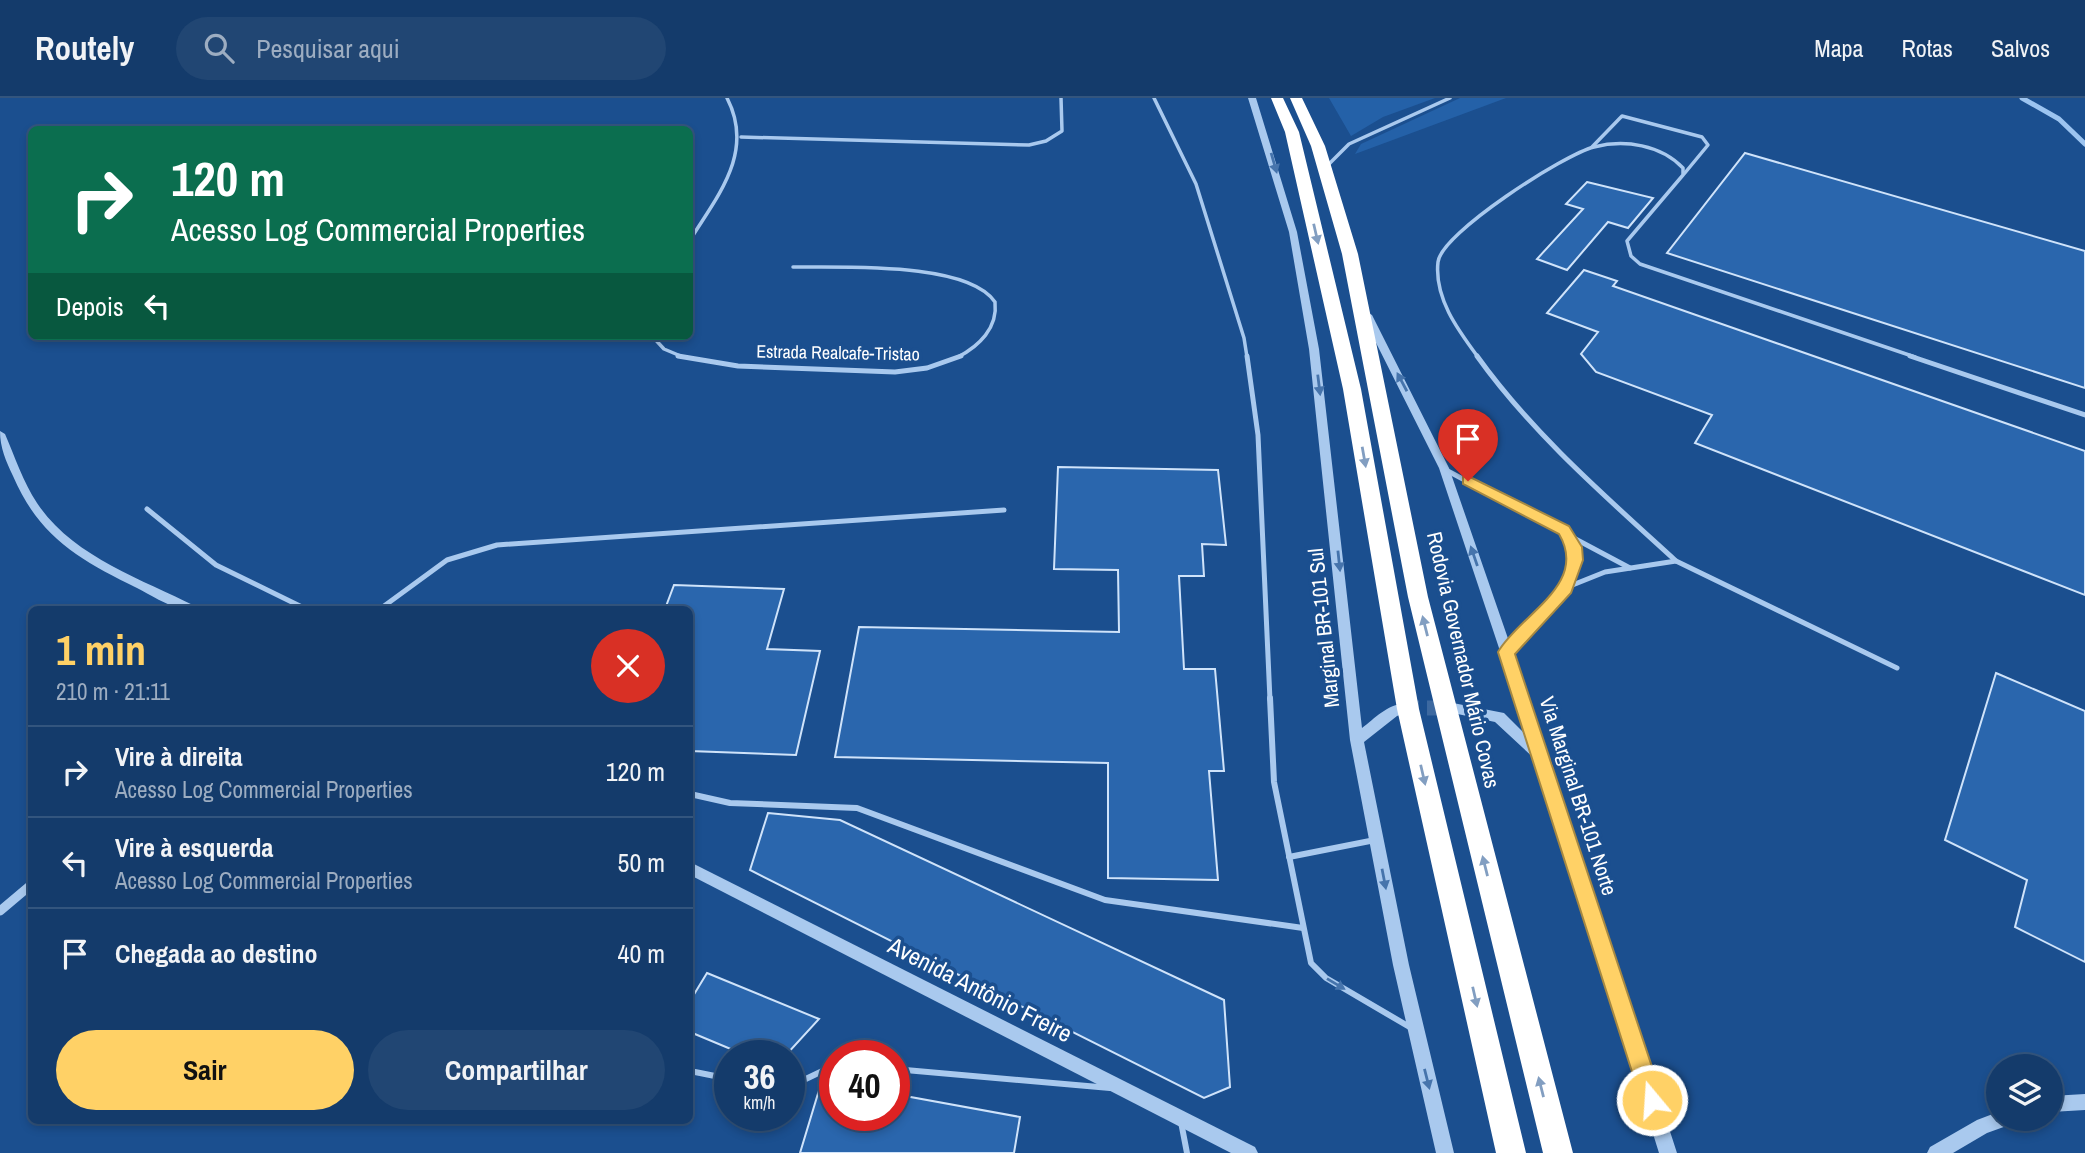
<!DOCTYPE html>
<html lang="pt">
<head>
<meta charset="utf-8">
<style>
  :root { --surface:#143b6b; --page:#214673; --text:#f1f3f6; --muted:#9dadc1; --line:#33557e; --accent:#ffd166 }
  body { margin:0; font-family:"Archivo Narrow",sans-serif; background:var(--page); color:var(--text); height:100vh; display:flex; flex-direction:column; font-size:26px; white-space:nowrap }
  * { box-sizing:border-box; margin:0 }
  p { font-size:23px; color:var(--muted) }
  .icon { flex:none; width:38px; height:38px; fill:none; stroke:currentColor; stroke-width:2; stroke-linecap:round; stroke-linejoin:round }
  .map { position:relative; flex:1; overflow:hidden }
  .side { position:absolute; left:28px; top:508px; width:665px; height:518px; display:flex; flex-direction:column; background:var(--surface); border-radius:10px; box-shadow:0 4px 10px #0003,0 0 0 2px var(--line) }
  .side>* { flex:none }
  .guide { position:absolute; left:28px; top:28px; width:665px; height:214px; border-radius:10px; box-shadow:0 4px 10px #0003,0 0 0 2px var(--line); background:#0b6e4f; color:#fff; overflow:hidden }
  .buttons { position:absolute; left:1986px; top:956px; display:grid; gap:14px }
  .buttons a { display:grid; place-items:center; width:77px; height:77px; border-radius:50%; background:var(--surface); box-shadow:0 4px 10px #0003,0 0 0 2px var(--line); font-size:35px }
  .speed { position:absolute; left:714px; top:942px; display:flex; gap:14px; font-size:35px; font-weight:700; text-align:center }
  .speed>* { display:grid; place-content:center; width:91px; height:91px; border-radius:50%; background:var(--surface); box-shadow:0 4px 10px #0003,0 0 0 2px var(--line); line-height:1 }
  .speed small { font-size:18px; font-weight:400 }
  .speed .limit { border:10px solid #d22; background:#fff; color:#111 }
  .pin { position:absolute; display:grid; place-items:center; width:60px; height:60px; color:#fff; margin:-72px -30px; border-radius:50% 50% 50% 0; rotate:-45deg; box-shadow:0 0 7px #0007 }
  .pin .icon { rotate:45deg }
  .me { position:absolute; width:77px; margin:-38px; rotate:342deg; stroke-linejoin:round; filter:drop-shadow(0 0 5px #0008) }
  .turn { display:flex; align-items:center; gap:24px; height:147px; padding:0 28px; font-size:32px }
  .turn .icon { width:91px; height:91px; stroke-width:2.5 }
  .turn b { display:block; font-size:49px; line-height:60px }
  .then { display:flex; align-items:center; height:66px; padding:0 28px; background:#0003; gap:14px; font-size:26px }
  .round { display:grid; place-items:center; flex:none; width:74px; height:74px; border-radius:37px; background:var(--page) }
  .headline { display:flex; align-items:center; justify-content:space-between; height:119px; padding:0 28px }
  h1 { font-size:42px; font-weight:700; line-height:52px; color:var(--accent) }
  .button { display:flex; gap:14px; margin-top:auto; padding:14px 28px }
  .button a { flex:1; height:80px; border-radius:42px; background:var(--accent); color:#111; font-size:28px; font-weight:700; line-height:80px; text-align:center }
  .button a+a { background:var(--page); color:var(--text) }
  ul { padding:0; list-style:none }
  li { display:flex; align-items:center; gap:21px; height:91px; padding:0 28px; border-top:2px solid var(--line) }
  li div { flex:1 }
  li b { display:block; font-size:26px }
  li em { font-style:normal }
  header { display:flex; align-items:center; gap:42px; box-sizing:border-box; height:98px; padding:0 35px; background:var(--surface); border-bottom:2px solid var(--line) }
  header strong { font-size:33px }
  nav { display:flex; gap:38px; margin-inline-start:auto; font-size:24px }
  .search { width:490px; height:63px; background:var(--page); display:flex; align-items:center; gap:18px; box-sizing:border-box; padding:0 24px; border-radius:38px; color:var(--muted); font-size:26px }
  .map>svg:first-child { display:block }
  .green { fill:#2461a8 }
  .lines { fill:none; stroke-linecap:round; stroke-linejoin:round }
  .stream { stroke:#9cc4f0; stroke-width:5 }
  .building { fill:#2a66ad; stroke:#cfe3fa; stroke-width:2 }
  .tertiary-tunnel { stroke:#3d69a0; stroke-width:15; stroke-dasharray:15 8; stroke-linecap:butt }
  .service-far2 { stroke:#a9c9ee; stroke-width:3.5 }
  .service-far1 { stroke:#a9c9ee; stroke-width:5 }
  .service { stroke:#a9c9ee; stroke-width:6 }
  .minor { stroke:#a9c9ee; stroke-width:9 }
  .tertiary { fill:#a9c9ee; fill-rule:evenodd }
  .motorway { fill:#fff; fill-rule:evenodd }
  .oneway { fill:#4674ac }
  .oneway2 { fill:#829ec1 }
  .route { fill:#ffd166; stroke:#a68842; stroke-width:2 }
  .labels { text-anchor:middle; stroke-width:7; stroke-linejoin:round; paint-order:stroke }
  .far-street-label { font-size:18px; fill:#fff; stroke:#1b4f8f }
  .street-label { font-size:21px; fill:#fff; stroke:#1b4f8f }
  .near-street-label { font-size:24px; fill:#fff; stroke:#1b4f8f }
</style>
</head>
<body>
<header>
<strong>Routely</strong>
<div class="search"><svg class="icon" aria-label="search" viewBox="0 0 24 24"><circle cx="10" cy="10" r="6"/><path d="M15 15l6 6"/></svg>Pesquisar aqui</div>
<nav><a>Mapa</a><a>Rotas</a><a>Salvos</a></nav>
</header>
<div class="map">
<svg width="2085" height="1055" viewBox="0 0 2085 1055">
  <rect width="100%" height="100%" fill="#1b4f8f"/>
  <g class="green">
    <polygon points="1329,0 1435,0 1383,19 1351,38"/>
    <polygon points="1460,0 1506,0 1355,56 1361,46"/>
  </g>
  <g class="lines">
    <polyline class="stream" points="2022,0 2059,21 2085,46"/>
  </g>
  <g class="building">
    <polygon points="1745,55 2085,153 2085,290 1667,155"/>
    <polygon points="1587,84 1653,100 1628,130 1608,124 1567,172 1537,161 1583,111 1566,106"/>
    <polygon points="1584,172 1617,183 1613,188 2085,353 2085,497 1695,345 1712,317 1596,274 1581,256 1598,234 1547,215"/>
    <polygon points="1058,369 1218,372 1226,447 1202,446 1204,478 1179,478 1184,571 1215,571 1224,673 1209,673 1218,782 1108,780 1108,665 835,659 859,529 1119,534 1118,472 1054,471"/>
    <polygon points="674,487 784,491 767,551 820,553 796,657 690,653 690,511 665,511"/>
    <polygon points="1996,575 2085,613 2085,864 2015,829 2027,782 1945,742"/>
    <polygon points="768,715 840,722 1224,902 1230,989 1204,1000 750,772"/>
    <polygon points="707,875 819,921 786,957 745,957 690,934 690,903"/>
    <polygon points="835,973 835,1017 894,1017 894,996 1020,1019 1014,1055 800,1055 823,979"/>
  </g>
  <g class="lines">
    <polyline class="tertiary-tunnel" points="1404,610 1449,610"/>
    <g class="service-far2">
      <polyline points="1154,0 1196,86 1244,240 1247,259"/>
      <polyline points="741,39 1029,47 1046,43 1062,33 1061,0"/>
      <polyline points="1592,49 1622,18 1702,39 1708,47 1684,76"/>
      <polyline points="1327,68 1349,46 1450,0"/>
      <path d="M690,142C718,97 755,54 727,0"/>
      <path d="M793,169C840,170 967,163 995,204C998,230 979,248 958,259"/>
      <polyline points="652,238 664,251 683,259"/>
      <path d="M1478,259C1458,232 1434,200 1438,164C1441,135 1565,56 1594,49C1625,41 1661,47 1683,70V77L1627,143L1631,158L1640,166L1915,259"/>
    </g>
    <g class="service-far1">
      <polyline points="678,258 738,268 895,274 927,270 961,258"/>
      <polyline points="1247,258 1258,337 1270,602"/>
      <path d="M1477,258C1532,335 1606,399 1676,463"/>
      <polyline points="1910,258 2085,317"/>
      <polyline points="1444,371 1630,470"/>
      <polyline points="147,411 216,467 306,511"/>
      <polyline points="1565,490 1573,462 1566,435"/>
      <polyline points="380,511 447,462 497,447 1004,412"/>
      <polyline points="1506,554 1565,490 1605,474 1676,463 1897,570"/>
    </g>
    <g class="service">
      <polyline points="1270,600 1274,684 1311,865 1326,880 1413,931"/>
      <polyline points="690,696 730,705 857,710 1105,802 1303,830"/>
      <polyline points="1289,759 1375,742"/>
      <polyline points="894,971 1110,990"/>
      <polyline points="690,973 730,981"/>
      <polyline points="789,989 835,967"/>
      <polyline points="1181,1024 1187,1055"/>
    </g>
    <polyline class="minor" points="0,813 32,786"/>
    <g class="tertiary">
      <path d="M1248,0H1256L1297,134L1319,251L1362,630C1375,620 1391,603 1408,606L1410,610L1408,614L1397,618L1364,644L1409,867L1454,1055H1436L1393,867L1350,642L1309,251L1289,134Z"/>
      <polygon points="1367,214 1372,217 1449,370 1550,662 1677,1055 1659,1055 1537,663 1495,624 1453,615 1448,614 1446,610 1448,606 1453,605 1504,615 1529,640 1439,370 1362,217"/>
      <path d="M0,333L5,336C15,359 23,384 37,405C72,458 141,481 195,508L197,511C192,511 186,512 181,511C168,508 149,496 137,490C80,462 39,439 13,378C6,363 0,350 0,333Z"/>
      <polygon points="690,764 1255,1049 1258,1055 1231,1055 690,777"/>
      <polygon points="2085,996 2085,1012 2051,1014 2051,998"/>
      <polygon points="1998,1014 1998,1020 2014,1020 2012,1026 1987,1035 1953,1055 1927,1055 1930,1049 1977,1022"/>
    </g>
    <g class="motorway">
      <polygon points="1271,0 1283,0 1299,34 1361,291 1419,611 1526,1055 1496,1055 1397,611 1343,291 1285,34"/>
      <polygon points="1290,0 1302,0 1325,48 1358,156 1428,499 1573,1055 1543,1055 1408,499 1342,156 1311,48"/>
    </g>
  </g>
  <defs><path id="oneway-solid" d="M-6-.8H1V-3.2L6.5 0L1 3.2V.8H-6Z" transform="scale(1.75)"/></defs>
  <g class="oneway">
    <use href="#oneway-solid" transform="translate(1274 65) rotate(74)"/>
    <use href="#oneway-solid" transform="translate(1402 284) rotate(-118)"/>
    <use href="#oneway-solid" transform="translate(1319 287) rotate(83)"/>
    <use href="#oneway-solid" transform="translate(1474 458) rotate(-109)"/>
    <use href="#oneway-solid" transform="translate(1339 463) rotate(84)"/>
    <use href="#oneway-solid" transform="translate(1384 781) rotate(79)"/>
    <use href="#oneway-solid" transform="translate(1336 886) rotate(31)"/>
    <use href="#oneway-solid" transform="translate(1427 981) rotate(76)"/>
  </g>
  <g class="oneway2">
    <use href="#oneway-solid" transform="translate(1316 136) rotate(77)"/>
    <use href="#oneway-solid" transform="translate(1364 359) rotate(80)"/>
    <use href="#oneway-solid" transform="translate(1425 528) rotate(-104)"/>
    <use href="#oneway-solid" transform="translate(1423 677) rotate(77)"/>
    <use href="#oneway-solid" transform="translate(1485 768) rotate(-104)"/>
    <use href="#oneway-solid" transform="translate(1475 899) rotate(77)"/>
    <use href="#oneway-solid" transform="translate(1541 989) rotate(-104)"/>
  </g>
  <path class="route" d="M1468,378L1569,428L1582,449L1583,462L1571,495L1515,556L1663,1002L1659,1009L1652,1012L1644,1009L1641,1002L1498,554C1520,516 1589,487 1559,436L1463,386V379Z"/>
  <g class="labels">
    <g class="far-street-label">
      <text transform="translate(838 255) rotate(1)" y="6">Estrada Realcafe-Tristao</text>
    </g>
    <g class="street-label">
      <text transform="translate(1324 530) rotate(-96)" y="7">Marginal BR-101 Sul</text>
      <text transform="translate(1463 562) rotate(77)" y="7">Rodovia Governador Mário Covas</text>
      <text transform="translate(1578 698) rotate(72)" y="7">Via Marginal BR-101 Norte</text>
    </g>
    <g class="near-street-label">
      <text transform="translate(980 892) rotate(27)" y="8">Avenida Antônio Freire</text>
    </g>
  </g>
</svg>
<div class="buttons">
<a><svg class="icon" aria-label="layers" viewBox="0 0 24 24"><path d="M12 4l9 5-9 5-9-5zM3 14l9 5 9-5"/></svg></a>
</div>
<div class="speed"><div>36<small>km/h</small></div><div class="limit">40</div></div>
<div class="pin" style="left:1468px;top:383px;background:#d93025"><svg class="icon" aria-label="arrive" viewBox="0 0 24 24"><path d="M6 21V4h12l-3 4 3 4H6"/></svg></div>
<svg class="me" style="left:1652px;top:1002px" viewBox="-20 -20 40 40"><circle r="17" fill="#ffd166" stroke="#fff" stroke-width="3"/><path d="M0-11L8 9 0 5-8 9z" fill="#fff"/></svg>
<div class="guide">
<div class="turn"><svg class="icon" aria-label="right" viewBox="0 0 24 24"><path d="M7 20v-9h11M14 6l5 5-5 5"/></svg><div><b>120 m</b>Acesso Log Commercial Properties</div></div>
<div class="then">Depois<svg class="icon" aria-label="left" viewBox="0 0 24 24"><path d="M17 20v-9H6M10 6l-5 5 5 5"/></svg></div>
</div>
<section class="side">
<div class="headline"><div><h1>1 min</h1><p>210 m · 21:11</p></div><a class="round" style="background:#d93025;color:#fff"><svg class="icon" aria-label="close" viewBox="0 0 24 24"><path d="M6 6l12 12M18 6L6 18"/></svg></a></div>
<ul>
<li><svg class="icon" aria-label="right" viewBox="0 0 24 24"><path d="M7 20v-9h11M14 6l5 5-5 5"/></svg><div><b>Vire à direita</b><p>Acesso Log Commercial Properties</p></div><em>120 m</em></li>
<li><svg class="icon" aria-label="left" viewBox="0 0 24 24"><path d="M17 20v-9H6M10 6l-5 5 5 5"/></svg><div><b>Vire à esquerda</b><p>Acesso Log Commercial Properties</p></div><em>50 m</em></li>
<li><svg class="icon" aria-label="arrive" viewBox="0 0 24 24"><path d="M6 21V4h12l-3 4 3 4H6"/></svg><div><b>Chegada ao destino</b></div><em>40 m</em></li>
</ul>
<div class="button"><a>Sair</a><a>Compartilhar</a></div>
</section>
</div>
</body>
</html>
